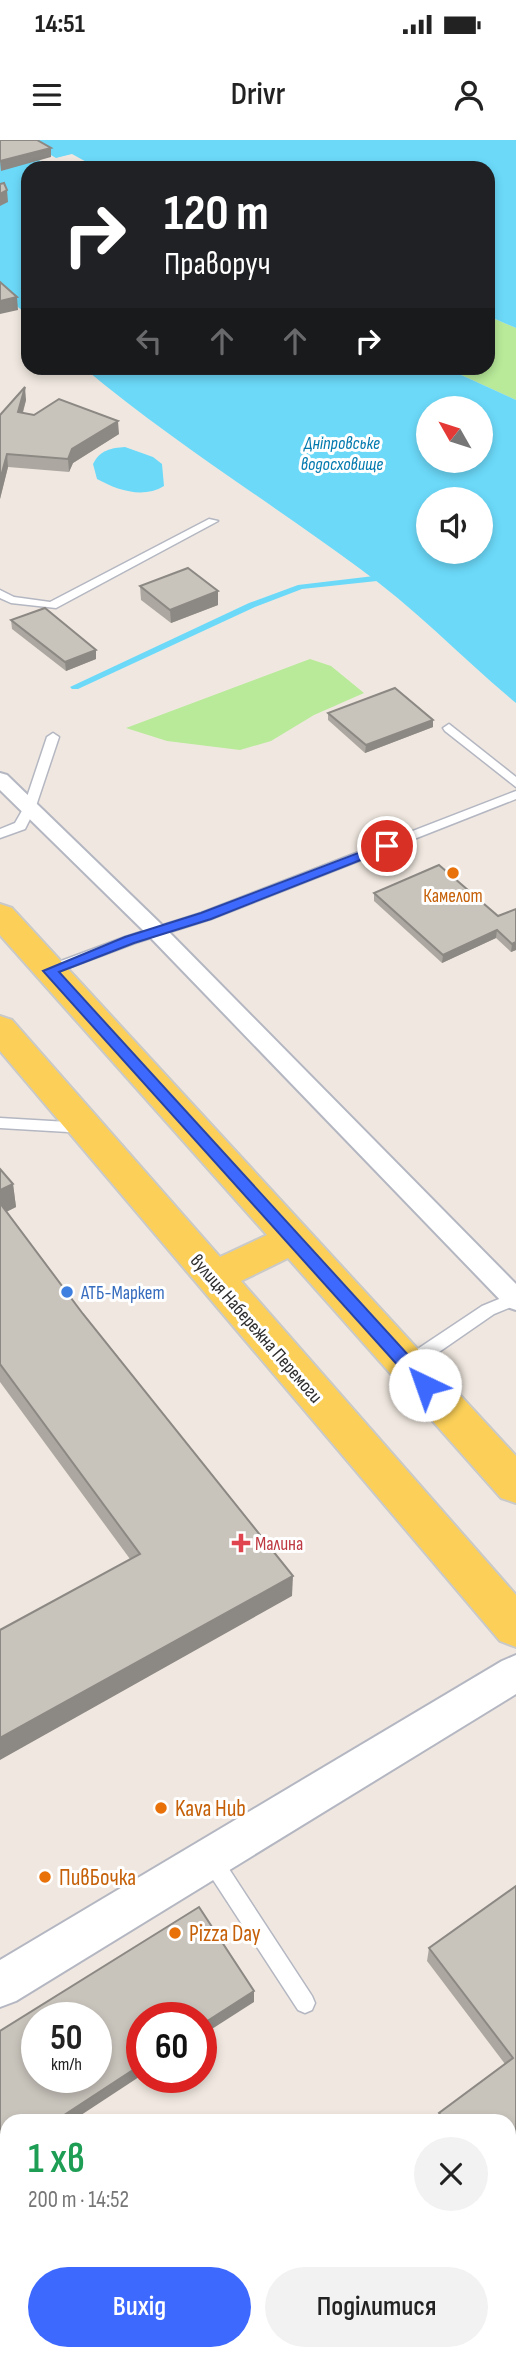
<!DOCTYPE html>
<html lang="uk">
<head>
<meta charset="utf-8">
<style>
  :root { --surface:#fff; --page:#f2f2f2; --text:#222; --muted:#767676; --accent:#3e69ff }
  body { margin:0; font-family:"Sofia Sans Condensed",sans-serif; background:var(--page); color:var(--text); height:100vh; display:flex; flex-direction:column; font-size:26px; white-space:nowrap }
  * { box-sizing:border-box; margin:0 }
  p { font-size:23px; color:var(--muted) }
  .icon { flex:none; width:38px; height:38px; fill:none; stroke:currentColor; stroke-width:2; stroke-linecap:round; stroke-linejoin:round }
  .map { position:relative; flex:1; overflow:hidden }
  .drawer { position:absolute; left:0px; top:1974px; width:516px; height:247px; display:flex; flex-direction:column; background:var(--surface); border-radius:21px 21px 0 0; box-shadow:0 4px 10px #0003 }
  .drawer>* { flex:none }
  .banner { position:absolute; left:21px; top:21px; width:474px; height:214px; border-radius:21px; box-shadow:0 4px 10px #0003; background:#202124; color:#fff; overflow:hidden }
  .needle { width:46px; rotate:309deg }
  .buttons { position:absolute; left:416px; top:256px; display:grid; gap:14px }
  .buttons a { display:grid; place-items:center; width:77px; height:77px; border-radius:50%; background:var(--surface); box-shadow:0 4px 10px #0003; font-size:35px }
  .speed { position:absolute; left:21px; top:1862px; display:flex; gap:14px; font-size:35px; font-weight:700; text-align:center }
  .speed>* { display:grid; place-content:center; width:91px; height:91px; border-radius:50%; background:var(--surface); box-shadow:0 4px 10px #0003; line-height:1 }
  .speed small { font-size:18px; font-weight:400 }
  .speed .limit { border:10px solid #d22; background:#fff; color:#111 }
  .pin { position:absolute; display:grid; place-items:center; width:60px; height:60px; color:#fff; margin:-30px; border:4px solid #fff; border-radius:50%; box-shadow:0 2px 7px #0007 }
  .me { position:absolute; width:77px; margin:-38px; rotate:318deg; stroke-linejoin:round; filter:drop-shadow(0 0 5px #0008) }
  .turn { display:flex; align-items:center; gap:24px; height:147px; padding:0 28px; font-size:32px }
  .turn .icon { width:91px; height:91px; stroke-width:2.5 }
  .turn b { display:block; font-size:49px; line-height:60px }
  .lanes { display:flex; align-items:center; height:66px; padding:0 28px; background:#0003; justify-content:center; gap:35px; direction:ltr }
  .lanes .off { opacity:.35 }
  .round { display:grid; place-items:center; flex:none; width:74px; height:74px; border-radius:37px; background:var(--page) }
  .headline { display:flex; align-items:center; justify-content:space-between; height:119px; padding:0 28px }
  h1 { font-size:42px; font-weight:600; line-height:52px; color:#1e9e55 }
  .cta { display:flex; gap:14px; margin-top:auto; padding:14px 28px }
  .cta a { flex:1; height:80px; border-radius:42px; background:var(--accent); color:#fff; font-size:28px; font-weight:600; line-height:80px; text-align:center }
  .cta a+a { background:var(--page); color:var(--text) }
  .status { display:flex; justify-content:space-between; align-items:center; height:49px; padding:0 35px; background:var(--surface); direction:ltr }
  .status svg { height:19px; fill:currentColor }
  header { display:flex; justify-content:space-between; align-items:center; height:91px; padding:0 28px; background:var(--surface); font-size:32px; font-weight:600 }
  .map>svg:first-child { display:block }
  .green { fill:#b8ea99 }
  .water { fill:#6cd9f9; fill-rule:evenodd }
  .pier { fill:#f0e8e0 }
  .lines { fill:none; stroke-linecap:round; stroke-linejoin:round }
  .stream { fill:#6cd9f9; fill-rule:evenodd }
  .service-casing { stroke:#b4b7c2; stroke-width:3 }
  .pedestrian-casing { stroke:#b4b7c2; stroke-width:4 }
  .minor-casing { stroke:#b4b7c2; stroke-width:4 }
  .primary-casing { stroke:#c9c9c9; stroke-width:4 }
  .service { fill:#fff; fill-rule:evenodd }
  .pedestrian { fill:#fff; fill-rule:evenodd }
  .minor { fill:#fff; fill-rule:evenodd }
  .primary { fill:#fcd058; fill-rule:evenodd }
  .wall { fill:#aca8a1 }
  .shaded-wall { fill:#8c8883 }
  .building { fill:#c8c3bb; stroke:#8c8883; stroke-width:2; fill-rule:evenodd }
  .route { fill:#3e69ff; stroke:#2844a6; stroke-width:2 }
  .food-dot { fill:#e8710a; stroke:#fff; stroke-width:2.5 }
  .shop-dot { fill:#3f7fe0; stroke:#fff; stroke-width:2.5 }
  .health-dot { fill:#e0444e; stroke:#fff; stroke-width:2.5 }
  .labels { text-anchor:middle; stroke-width:6; stroke-linejoin:round; paint-order:stroke }
  .far-water-label { font-size:18px; font-style:italic; fill:#0279ae; stroke:#fff }
  .food-label { font-size:19px; fill:#c56008; stroke:#fff }
  .shop-label { font-size:19px; fill:#366cbe; stroke:#fff; text-anchor:start }
  .street-label { font-size:19px; fill:#2e2e2e; stroke:#fff }
  .health-label { font-size:19px; fill:#be3a42; stroke:#fff; text-anchor:start }
  .near-food-label { font-size:23px; fill:#c56008; stroke:#fff; text-anchor:start }
</style>
</head>
<body>
<div class="status"><b>14:51</b><svg viewBox="0 0 49 12"><path d="M0 12V9h3v3zM5 12V6h3v6zM10 12V3h3v9zM15 12V0h3v12zM26 1h20v11H26zM47 4h2v5h-2z"/></svg></div>
<header><svg class="icon" aria-label="menu" viewBox="0 0 24 24"><path d="M4 6h16M4 12h16M4 18h16"/></svg>Drivr<svg class="icon" aria-label="person" viewBox="0 0 24 24"><circle cx="12" cy="8" r="4"/><path d="M4 21q1-7 8-7t8 7"/></svg></header>
<div class="map">
<svg width="516" height="2220" viewBox="0 0 516 2220">
  <rect width="100%" height="100%" fill="#f0e8e0"/>
  <g class="green">
    <polygon points="488,176 516,188 516,260 446,228 488,228"/>
    <polygon points="310,519 331,526 364,553 314,575 271,601 240,610 167,601 126,588"/>
  </g>
  <g class="water">
    <polygon points="0,0 516,0 516,188 488,176 488,28 28,28 28,175 0,153"/>
    <path d="M84,228H446L516,260V563C463,519 415,468 359,428C268,361 171,301 84,228ZM429,268H481V320H429ZM429,359H481V411H429Z"/>
    <path d="M125,307L153,317L162,324L164,346C143,359 117,350 97,339L93,324C100,310 111,308 125,307Z"/>
  </g>
  <polygon class="pier" points="42,10 56,18 72,14 92,25 52,28 39,20"/>
  <g class="lines">
    <polygon class="stream" points="374,436 378,439 377,441 302,449 255,467 78,549 72,549 70,547 249,463 298,445"/>
    <defs>
      <g id="service">
        <polygon points="209,379 218,381 56,468 11,463 0,458 0,450 14,457 50,462"/>
        <polygon points="449,584 516,637 516,647 445,591 443,588"/>
        <polygon points="53,593 59,597 35,669 25,689 0,698 0,689 15,683 23,669 47,597"/>
        <polygon points="516,651 516,659 211,779 135,803 55,833 50,835 43,830 45,827 125,797 201,773"/>
        <polygon points="0,978 85,983 92,988 85,993 0,988"/>
        <polygon points="516,1152 516,1165 494,1174 413,1230 401,1230 399,1225 401,1220 482,1166"/>
        <polygon points="211,1709 218,1712 312,1856 315,1863 312,1870 305,1873 298,1870 204,1726 201,1719 204,1712"/>
      </g>
      <polygon id="pedestrian" points="0,633 7,635 163,786 516,1144 516,1170 507,1167 149,796 0,650"/>
      <polygon id="minor" points="516,1515 516,1554 16,1861 0,1867 0,1820 502,1521"/>
      <polygon id="primary" points="0,764 12,768 516,1316 516,1363 501,1358 288,1118 241,1141 516,1455 516,1507 500,1501 0,911 0,876 12,880 220,1117 267,1095 0,795"/>
    </defs>
    <use href="#service" class="service-casing"/>
    <use href="#pedestrian" class="pedestrian-casing"/>
    <use href="#minor" class="minor-casing"/>
    <use href="#primary" class="primary-casing"/>
    <use href="#service" class="service"/>
    <use href="#pedestrian" class="pedestrian"/>
    <use href="#minor" class="minor"/>
    <use href="#primary" class="primary"/>
  </g>
  <g class="wall">
    <polygon points="26,260 23,273 119,294 73,323 69,332 8,327 0,359 0,275"/>
    <polygon points="140,446 218,451 218,465 171,483 141,460"/>
    <polygon points="11,480 96,519 66,531 12,489"/>
    <polygon points="328,573 433,587 365,613 328,580"/>
    <polygon points="374,753 498,776 516,769 516,810 511,812 496,798 442,823 374,761"/>
    <polygon points="0,1029 13,1044 16,1067 6,1072 292,1456 130,1419 0,1242"/>
    <polygon points="516,1746 516,2220 474,2220 470,2214 509,2214 509,1981 437,1981 439,1973 505,1924 427,1821 429,1808"/>
    <polygon points="189,2214 373,2214 365,2220 193,2220"/>
  </g>
  <g class="shaded-wall">
    <polygon points="51,8 51,17 1,31 0,21"/>
    <polygon points="7,50 8,62 0,66 0,54"/>
    <polygon points="17,157 18,170 0,174 0,161"/>
    <polygon points="25,247 26,260 19,285 18,272"/>
    <polygon points="118,281 119,294 73,323 69,332 68,319 72,309"/>
    <polygon points="7,314 8,327 0,359 0,340"/>
    <polygon points="218,451 218,465 171,483 170,470"/>
    <polygon points="96,510 96,519 66,531 65,522"/>
    <polygon points="433,580 433,587 365,613 366,605"/>
    <polygon points="497,790 496,798 442,823 443,815"/>
    <polygon points="516,802 516,810 511,812 512,804"/>
    <polygon points="13,1044 16,1067 0,1075 0,1050"/>
    <polygon points="293,1436 292,1456 0,1620 0,1598"/>
    <polygon points="254,1851 254,1862 201,1896 201,1885"/>
    <polygon points="142,1924 142,1935 72,1981 55,1981"/>
    <polygon points="7,2012 7,2023 0,2028 0,2017"/>
    <polygon points="62,2214 74,2214 66,2220 54,2220"/>
    <polygon points="363,2214 373,2214 365,2220 355,2220"/>
  </g>
  <g class="building">
    <polygon points="0,0 37,0 51,8 0,21"/>
    <polygon points="4,43 7,50 0,54 0,44"/>
    <polygon points="0,142 17,157 0,161"/>
    <polygon points="25,247 18,272 34,275 59,259 118,281 72,309 68,319 7,314 0,340 0,275"/>
    <polygon points="188,428 218,451 170,470 140,446"/>
    <polygon points="45,468 96,510 65,522 11,480"/>
    <polygon points="395,548 433,580 366,605 328,573"/>
    <polygon points="439,725 498,776 516,769 516,802 512,804 497,790 443,815 374,753"/>
    <polygon points="0,1029 13,1044 0,1050"/>
    <polygon points="0,1063 83,1174 293,1436 0,1598 0,1490 140,1414 0,1224"/>
    <polygon points="516,1746 516,2220 483,2220 479,2214 509,2214 509,1981 438,1981 443,1978 439,1973 513,1918 429,1808"/>
    <path d="M199,1767L254,1851L201,1885V1878H142V1924L55,1981H7V2012L0,2017V1891ZM37,1878H96V1937H37Z"/>
    <polygon points="7,2136 7,2214 62,2214 54,2220 0,2220 0,2141"/>
    <polygon points="194,2214 363,2214 355,2220 197,2220"/>
  </g>
  <polygon class="route" points="387,702 391,703 391,708 211,779 134,803 59,832 431,1240 434,1245 431,1249 419,1249 43,831 125,797 201,773"/>
  <g class="food-dot">
    <circle cx="453" cy="733" r="7"/>
    <circle cx="161" cy="1668" r="7"/>
    <circle cx="45" cy="1737" r="7"/>
    <circle cx="175" cy="1793" r="7"/>
  </g>
  <circle class="shop-dot" cx="67" cy="1152" r="7"/>
  <path class="health-dot" d="M237.5 1392.5h7v7h7v7h-7v7h-7v-7h-7v-7h7z"/>
  <g class="labels">
    <g class="far-water-label">
      <text x="342" y="309">Дніпровське<tspan x="342" dy="21">водосховище</tspan></text>
    </g>
    <g class="food-label">
      <text x="453" y="762">Камелот</text>
    </g>
    <g class="shop-label">
      <text x="81" y="1159">АТБ-Маркет</text>
    </g>
    <g class="street-label">
      <text transform="translate(257 1188) rotate(49)" y="7">вулиця Набережна Перемоги</text>
    </g>
    <g class="health-label">
      <text x="255" y="1410">Малина</text>
    </g>
    <g class="near-food-label">
      <text x="175" y="1676">Kava Hub</text>
      <text x="59" y="1745">ПивБочка</text>
      <text x="189" y="1801">Pizza Day</text>
    </g>
  </g>
</svg>
<div class="buttons">
<a><svg class="needle" viewBox="-14 -14 28 28"><path d="M0-13l5 13h-10z" fill="#e53935"/><path d="M0 13l5-13h-10z" fill="#767676"/></svg></a>
<a><svg class="icon" aria-label="sound" viewBox="0 0 24 24"><path d="M4 9h4l5-4v14l-5-4H4zM17 9q2 3 0 6"/></svg></a>
</div>
<div class="speed"><div>50<small>km/h</small></div><div class="limit">60</div></div>
<div class="pin" style="left:387px;top:706px;background:#d93025"><svg class="icon" aria-label="arrive" viewBox="0 0 24 24"><path d="M6 21V4h12l-3 4 3 4H6"/></svg></div>
<svg class="me" style="left:425px;top:1245px" viewBox="-20 -20 40 40"><circle r="19" fill="#fff"/><path d="M0-13L10 11 0 6-10 11z" fill="#3e69ff"/></svg>
<div class="banner">
<div class="turn"><svg class="icon" aria-label="right" viewBox="0 0 24 24"><path d="M7 20v-9h11M14 6l5 5-5 5"/></svg><div><b>120 m</b>Праворуч</div></div>
<div class="lanes"><svg class="icon off" aria-label="left" viewBox="0 0 24 24"><path d="M17 20v-9H6M10 6l-5 5 5 5"/></svg><svg class="icon off" aria-label="ahead" viewBox="0 0 24 24"><path d="M12 20V5M6 11l6-6 6 6"/></svg><svg class="icon off" aria-label="ahead" viewBox="0 0 24 24"><path d="M12 20V5M6 11l6-6 6 6"/></svg><svg class="icon" aria-label="right" viewBox="0 0 24 24"><path d="M7 20v-9h11M14 6l5 5-5 5"/></svg></div>
</div>
<section class="drawer">
<div class="headline"><div><h1>1 хв</h1><p>200 m · 14:52</p></div><a class="round"><svg class="icon" aria-label="close" viewBox="0 0 24 24"><path d="M6 6l12 12M18 6L6 18"/></svg></a></div>
<div class="cta"><a>Вихід</a><a>Поділитися</a></div>
</section>
</div>
</body>
</html>
